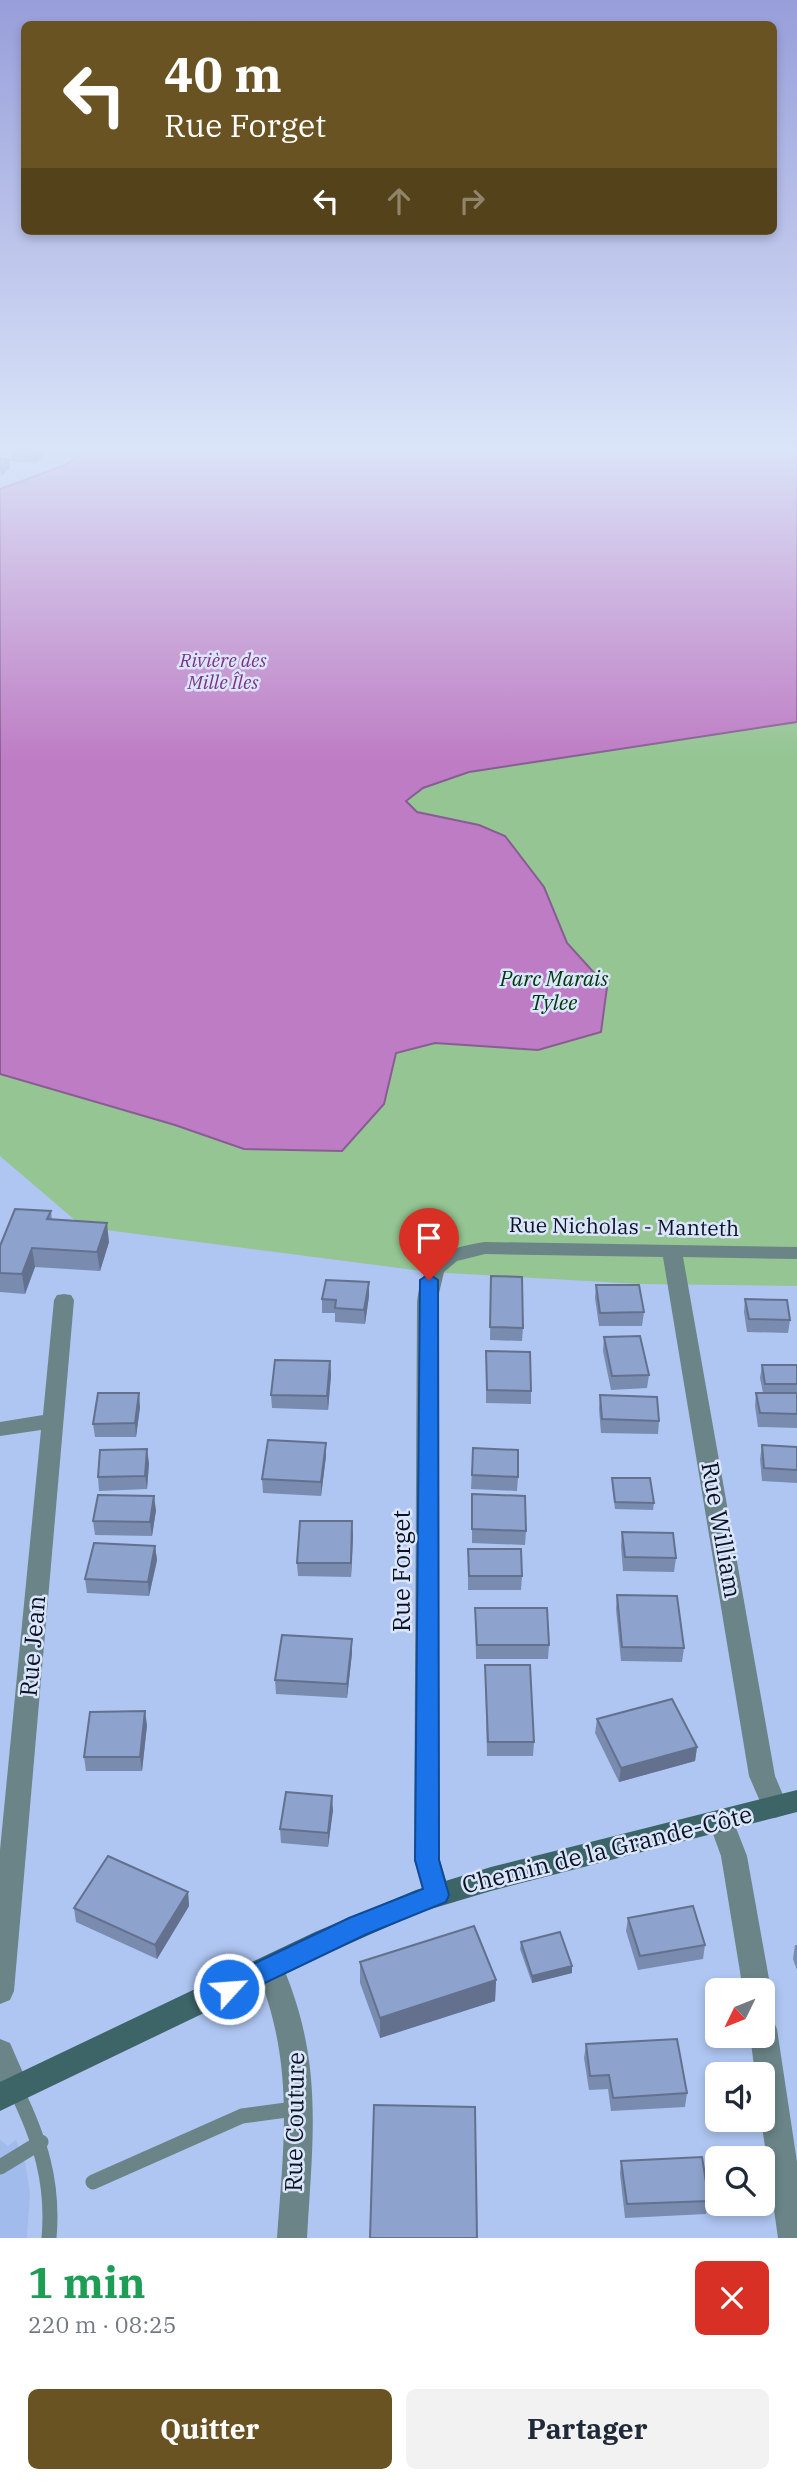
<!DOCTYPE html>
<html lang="fr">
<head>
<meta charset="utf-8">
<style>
  :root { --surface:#fff; --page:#f2f2f3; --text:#1f2937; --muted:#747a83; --accent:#6a5322 }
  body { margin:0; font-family:"IBM Plex Serif",serif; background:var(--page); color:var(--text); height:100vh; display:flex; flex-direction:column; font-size:26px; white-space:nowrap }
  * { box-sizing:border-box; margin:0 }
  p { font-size:23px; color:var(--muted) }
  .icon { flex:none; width:38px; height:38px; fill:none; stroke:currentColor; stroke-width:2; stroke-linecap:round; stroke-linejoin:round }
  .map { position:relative; height:2238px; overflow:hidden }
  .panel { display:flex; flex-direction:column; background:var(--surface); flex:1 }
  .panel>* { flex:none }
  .banner { position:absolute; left:21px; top:21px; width:756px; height:214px; border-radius:10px; box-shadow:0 4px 10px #0003; background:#6a5322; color:#fff; overflow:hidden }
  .needle { width:46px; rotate:227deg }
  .buttons { position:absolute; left:705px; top:1978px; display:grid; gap:14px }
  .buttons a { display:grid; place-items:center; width:70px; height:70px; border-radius:10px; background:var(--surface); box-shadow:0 4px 10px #0003; font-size:35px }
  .pin { position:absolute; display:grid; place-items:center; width:60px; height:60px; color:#fff; margin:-72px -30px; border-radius:50% 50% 50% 0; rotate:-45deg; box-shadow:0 0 7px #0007 }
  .pin .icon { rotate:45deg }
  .me { position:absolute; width:77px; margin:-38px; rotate:64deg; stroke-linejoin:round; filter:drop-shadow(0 0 5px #0008) }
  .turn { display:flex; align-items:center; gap:24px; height:147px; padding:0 28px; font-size:32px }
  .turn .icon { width:91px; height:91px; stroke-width:2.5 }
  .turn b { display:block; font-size:49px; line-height:60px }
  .lanes { display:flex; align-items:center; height:66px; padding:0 28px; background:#0003; justify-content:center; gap:35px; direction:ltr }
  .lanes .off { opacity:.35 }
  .round { display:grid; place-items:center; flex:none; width:74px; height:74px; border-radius:10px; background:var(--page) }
  .summary { display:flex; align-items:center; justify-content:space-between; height:119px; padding:0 28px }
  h1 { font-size:42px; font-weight:800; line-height:52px; color:#1e9e55 }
  .primary-button { display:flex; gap:14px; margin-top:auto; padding:14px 28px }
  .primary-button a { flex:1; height:80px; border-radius:10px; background:var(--accent); color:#fff; font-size:28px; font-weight:800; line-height:80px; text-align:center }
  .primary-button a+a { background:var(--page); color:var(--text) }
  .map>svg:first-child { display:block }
  .built { fill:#a1bbec }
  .green { fill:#94c592 }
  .water { fill:#be7cc4; stroke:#895d94; stroke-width:2 }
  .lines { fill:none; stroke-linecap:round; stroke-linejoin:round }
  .lane { stroke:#6a8487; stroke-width:15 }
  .street { fill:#6a8487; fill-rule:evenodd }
  .secondary { fill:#3d6568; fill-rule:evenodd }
  .wall { fill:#798baf }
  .shaded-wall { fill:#63718f }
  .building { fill:#8da2cc; stroke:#63718f; stroke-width:2 }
  .route { fill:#1a73e8; stroke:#114b97; stroke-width:2 }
  .labels { text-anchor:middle; stroke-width:5; stroke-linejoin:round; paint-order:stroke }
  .far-water-label { font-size:19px; font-style:italic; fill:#7f3188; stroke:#dbe6fd }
  .park-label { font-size:21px; font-style:italic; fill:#013605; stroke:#dbe6fd }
  .street-label { font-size:21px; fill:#0c1423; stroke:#dbe6fd }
  .near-street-label { font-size:24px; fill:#0c1423; stroke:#dbe6fd }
</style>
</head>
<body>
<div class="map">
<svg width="797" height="2238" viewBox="0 0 797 2238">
  <rect width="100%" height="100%" fill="#afc6f2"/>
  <polygon class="built" points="0,2140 8,2146 16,2140 25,2162 30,2193 27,2238 0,2238"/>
  <polygon class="green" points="797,710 797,1286 640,1284 430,1272 83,1227 0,1156 0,887 459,762"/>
  <polygon class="water" points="90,448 797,448 797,722 469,772 423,788 406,801 417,812 479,825 505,836 544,887 567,943 607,987 601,1032 538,1050 435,1043 396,1053 384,1104 342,1151 244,1149 175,1125 0,1074 0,489 65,465"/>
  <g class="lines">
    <g class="lane">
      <path d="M16,2090C40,2139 54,2183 49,2238"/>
      <polyline points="0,2167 41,2142"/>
      <polyline points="93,2182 242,2116 294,2109"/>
    </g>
    <g class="street">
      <path d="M485,1242L797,1247V1259L683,1257L775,1776L788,1807L784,1815L775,1818L766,1815L749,1776L663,1257L485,1254L457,1261L444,1272L437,1302L440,1860L450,1894L446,1902L437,1906L428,1902L414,1860L417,1302C422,1258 444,1248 485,1242Z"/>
      <polygon points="64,1294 71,1295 74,1300 14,1991 10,2000 0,2004 0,1850 41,1430 0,1436 0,1422 43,1415 54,1300 57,1295"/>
      <polygon points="722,1812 731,1815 747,1856 771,1990 763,2001 763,1990 743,1990 721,1856 709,1823 713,1815"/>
      <path d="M270,1956L280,1960C324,2059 313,2134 307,2238H277C284,2141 295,2062 256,1969L260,1960Z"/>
      <polygon points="763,2016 773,2020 777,2029 797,2162 797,2238 778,2238 761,2119 763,2074 755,2074 750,2035 763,2035"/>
      <polygon points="0,2039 10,2043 30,2089 26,2099 16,2103 6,2099 0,2086"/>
    </g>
    <polygon class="secondary" points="797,1790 797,1812 491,1891 421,1912 335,1950 0,2111 0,2082 315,1932 416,1890 491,1867"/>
  </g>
  <g class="wall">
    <polygon points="12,448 43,448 43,449 39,453 12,451"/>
    <polygon points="41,453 42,458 35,463 12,461 11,456"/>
    <polygon points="51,1211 52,1220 109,1242 100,1271 35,1267 25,1294 0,1292 0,1246"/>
    <polygon points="491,1276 523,1328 522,1341 490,1340"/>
    <polygon points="596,1285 644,1312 642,1326 599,1326 595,1298"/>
    <polygon points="369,1296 365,1324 335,1322 335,1313 322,1313 322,1299"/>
    <polygon points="745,1299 790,1320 788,1333 747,1332 744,1312"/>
    <polygon points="604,1337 649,1375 647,1388 611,1390 603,1351"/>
    <polygon points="330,1361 331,1375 328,1410 272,1408 271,1395"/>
    <polygon points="486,1365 531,1391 531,1404 486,1403"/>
    <polygon points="762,1365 797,1365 797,1428 758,1427 755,1406 756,1393 763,1393 760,1378"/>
    <polygon points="600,1395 659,1421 658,1434 601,1433 599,1409"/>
    <polygon points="140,1407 136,1437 95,1437 93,1424"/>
    <polygon points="762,1445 797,1447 797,1483 762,1481 760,1459"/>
    <polygon points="473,1448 518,1477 517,1491 471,1489"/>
    <polygon points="326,1456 321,1496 263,1493 262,1479"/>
    <polygon points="149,1463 147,1489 99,1491 98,1477"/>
    <polygon points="612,1478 654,1503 653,1510 615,1509 612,1485"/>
    <polygon points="472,1494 526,1531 525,1545 472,1543"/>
    <polygon points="156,1510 152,1536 95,1535 93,1521"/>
    <polygon points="622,1532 676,1558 674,1572 623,1571 621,1546"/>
    <polygon points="353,1535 351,1577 298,1576 297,1563"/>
    <polygon points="155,1546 157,1560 149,1596 87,1593 85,1579"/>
    <polygon points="468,1549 522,1576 521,1590 468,1590"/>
    <polygon points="617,1595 684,1648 682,1662 621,1661 616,1609"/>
    <polygon points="475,1608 549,1645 548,1659 476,1659"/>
    <polygon points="352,1653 347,1698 276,1694 275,1680"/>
    <polygon points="485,1665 534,1742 533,1756 487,1756"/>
    <polygon points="597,1719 697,1747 695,1761 619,1782 595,1733"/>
    <polygon points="147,1725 142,1771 86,1771 84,1757"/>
    <polygon points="333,1810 328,1847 281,1843 280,1829"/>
    <polygon points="188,1892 189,1906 157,1959 76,1922 74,1908"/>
    <polygon points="628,1918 705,1945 703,1959 638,1970 626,1931"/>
    <polygon points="521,1942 572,1973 532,1983 520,1949"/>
    <polygon points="795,1945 797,1945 797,1970 793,1959"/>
    <polygon points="360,1962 496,1980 495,2001 380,2038 360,1983"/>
    <polygon points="586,2044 687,2093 685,2107 611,2111 608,2089 589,2090 584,2058"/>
    <polygon points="621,2161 709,2201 706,2214 625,2218 620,2174"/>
  </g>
  <g class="shaded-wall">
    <polygon points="39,448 43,448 43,449 39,453 38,449"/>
    <polygon points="41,453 42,458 35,463 35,458"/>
    <polygon points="9,460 10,468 1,476 0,467"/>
    <polygon points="107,1223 109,1242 100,1271 97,1252"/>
    <polygon points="32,1248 35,1267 25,1294 22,1274"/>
    <polygon points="369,1282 369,1296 365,1324 364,1310"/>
    <polygon points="330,1361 331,1375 328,1410 327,1396"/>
    <polygon points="139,1393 140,1407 136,1437 135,1423"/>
    <polygon points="326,1443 326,1456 321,1496 321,1482"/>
    <polygon points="147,1449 149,1463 147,1489 145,1476"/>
    <polygon points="154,1496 156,1510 152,1536 150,1522"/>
    <polygon points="352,1521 353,1535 351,1577 351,1563"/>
    <polygon points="155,1546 157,1560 149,1596 148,1582"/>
    <polygon points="352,1639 352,1653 347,1698 347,1684"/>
    <polygon points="145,1711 147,1725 142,1771 140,1757"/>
    <polygon points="697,1747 695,1761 619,1782 621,1768"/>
    <polygon points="332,1796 333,1810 328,1847 328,1833"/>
    <polygon points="188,1892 189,1906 157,1959 155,1945"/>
    <polygon points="572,1966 572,1973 532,1983 532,1976"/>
    <polygon points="496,1980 495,2001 380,2038 380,2018"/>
  </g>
  <g class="building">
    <polygon points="18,451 41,453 35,458 11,456"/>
    <polygon points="0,459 9,460 0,467"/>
    <polygon points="15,1209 51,1211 47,1219 107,1223 97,1252 32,1248 22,1274 0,1273 0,1246"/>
    <polygon points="491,1276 522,1277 523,1328 490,1327"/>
    <polygon points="326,1280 369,1282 364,1310 335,1308 336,1300 322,1299"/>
    <polygon points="596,1285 639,1285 644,1312 600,1313"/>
    <polygon points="745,1299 787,1300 790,1320 749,1319"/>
    <polygon points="640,1336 649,1375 612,1376 604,1337"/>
    <polygon points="486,1351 530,1352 531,1391 487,1390"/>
    <polygon points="275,1360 330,1361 327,1396 271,1395"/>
    <polygon points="762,1365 797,1365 797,1384 765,1384"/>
    <polygon points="98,1393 139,1393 135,1423 93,1424"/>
    <polygon points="756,1393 797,1393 797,1414 760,1413"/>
    <polygon points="600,1395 657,1397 659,1421 602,1419"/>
    <polygon points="268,1440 326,1443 321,1482 262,1479"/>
    <polygon points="762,1445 797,1447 797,1470 764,1468"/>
    <polygon points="473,1448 518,1450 518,1477 472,1475"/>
    <polygon points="147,1449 145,1476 98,1477 100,1450"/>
    <polygon points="612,1478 650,1478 654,1503 615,1502"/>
    <polygon points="472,1494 525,1496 526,1531 472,1529"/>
    <polygon points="98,1495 154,1496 150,1522 93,1521"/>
    <polygon points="300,1521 352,1521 351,1563 297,1563"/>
    <polygon points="622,1532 673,1533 676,1558 625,1557"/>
    <polygon points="94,1543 155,1546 148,1582 85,1579"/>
    <polygon points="468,1549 521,1549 522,1576 469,1576"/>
    <polygon points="617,1595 677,1596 684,1648 622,1647"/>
    <polygon points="475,1608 547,1608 549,1645 477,1645"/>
    <polygon points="282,1635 352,1639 347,1684 275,1680"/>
    <polygon points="485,1665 530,1665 534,1742 488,1742"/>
    <polygon points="672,1699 697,1747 621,1768 597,1719"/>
    <polygon points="145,1711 140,1757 84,1757 90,1712"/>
    <polygon points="286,1792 332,1796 328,1833 280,1829"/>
    <polygon points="108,1856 188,1892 155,1945 74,1908"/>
    <polygon points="693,1906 705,1945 640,1956 628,1918"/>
    <polygon points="474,1926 496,1980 380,2018 360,1962"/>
    <polygon points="560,1932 572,1966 532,1976 521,1942"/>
    <polygon points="677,2039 687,2093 613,2098 609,2075 590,2076 586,2044"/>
    <polygon points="374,2105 475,2107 477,2238 370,2238"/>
    <polygon points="702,2157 709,2201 627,2204 621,2161"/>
  </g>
  <linearGradient id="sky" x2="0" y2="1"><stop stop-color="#979eda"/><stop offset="0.59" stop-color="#dbe5f9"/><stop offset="1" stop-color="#dbe5f9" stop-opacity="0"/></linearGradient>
  <rect width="797" height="761" fill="url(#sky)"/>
  <polygon class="route" points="429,1274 438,1280 439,1860 449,1895 446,1902 367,1934 229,2000 220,1997 216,1989 220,1980 349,1918 423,1889 415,1860 420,1280"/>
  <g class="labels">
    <g class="far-water-label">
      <text x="223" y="667">Rivière des<tspan x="223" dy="22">Mille Îles</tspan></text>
    </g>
    <g class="park-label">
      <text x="554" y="986">Parc Marais<tspan x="554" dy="24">Tylee</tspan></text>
    </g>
    <g class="street-label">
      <text transform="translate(624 1227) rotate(1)" y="7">Rue Nicholas - Manteth</text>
    </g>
    <g class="near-street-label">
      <text transform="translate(721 1530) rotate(80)" y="8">Rue William</text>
      <text transform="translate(402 1571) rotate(-90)" y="8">Rue Forget</text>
      <text transform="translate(33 1646) rotate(-85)" y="8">Rue Jean</text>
      <text transform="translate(607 1850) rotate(-14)" y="8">Chemin de la Grande-Côte</text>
      <text transform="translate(295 2122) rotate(-89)" y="8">Rue Couture</text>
    </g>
  </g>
</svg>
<div class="buttons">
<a><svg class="needle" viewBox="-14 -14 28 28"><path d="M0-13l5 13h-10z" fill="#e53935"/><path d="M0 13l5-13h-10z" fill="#747a83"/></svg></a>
<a><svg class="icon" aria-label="sound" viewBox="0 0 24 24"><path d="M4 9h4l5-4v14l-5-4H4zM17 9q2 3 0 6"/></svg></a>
<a><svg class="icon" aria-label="search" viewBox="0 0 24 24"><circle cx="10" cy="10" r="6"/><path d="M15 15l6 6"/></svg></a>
</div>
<div class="pin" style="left:429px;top:1280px;background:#d93025"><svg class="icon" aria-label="arrive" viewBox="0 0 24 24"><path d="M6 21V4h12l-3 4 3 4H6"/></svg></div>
<svg class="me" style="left:229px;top:1989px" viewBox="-20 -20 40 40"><circle r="17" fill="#1a73e8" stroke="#fff" stroke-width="3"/><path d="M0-11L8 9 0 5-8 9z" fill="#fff"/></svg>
<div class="banner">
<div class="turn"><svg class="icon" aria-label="left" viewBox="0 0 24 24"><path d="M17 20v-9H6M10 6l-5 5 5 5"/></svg><div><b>40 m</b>Rue Forget</div></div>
<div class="lanes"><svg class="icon" aria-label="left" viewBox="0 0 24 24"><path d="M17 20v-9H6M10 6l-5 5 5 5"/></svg><svg class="icon off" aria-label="ahead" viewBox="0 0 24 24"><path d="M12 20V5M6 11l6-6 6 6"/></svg><svg class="icon off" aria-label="right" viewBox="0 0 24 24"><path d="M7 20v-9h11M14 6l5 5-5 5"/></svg></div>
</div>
</div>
<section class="panel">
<div class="summary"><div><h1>1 min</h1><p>220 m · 08:25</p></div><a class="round" style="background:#d93025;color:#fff"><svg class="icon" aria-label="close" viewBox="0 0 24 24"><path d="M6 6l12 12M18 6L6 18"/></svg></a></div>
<div class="primary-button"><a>Quitter</a><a>Partager</a></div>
</section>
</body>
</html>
